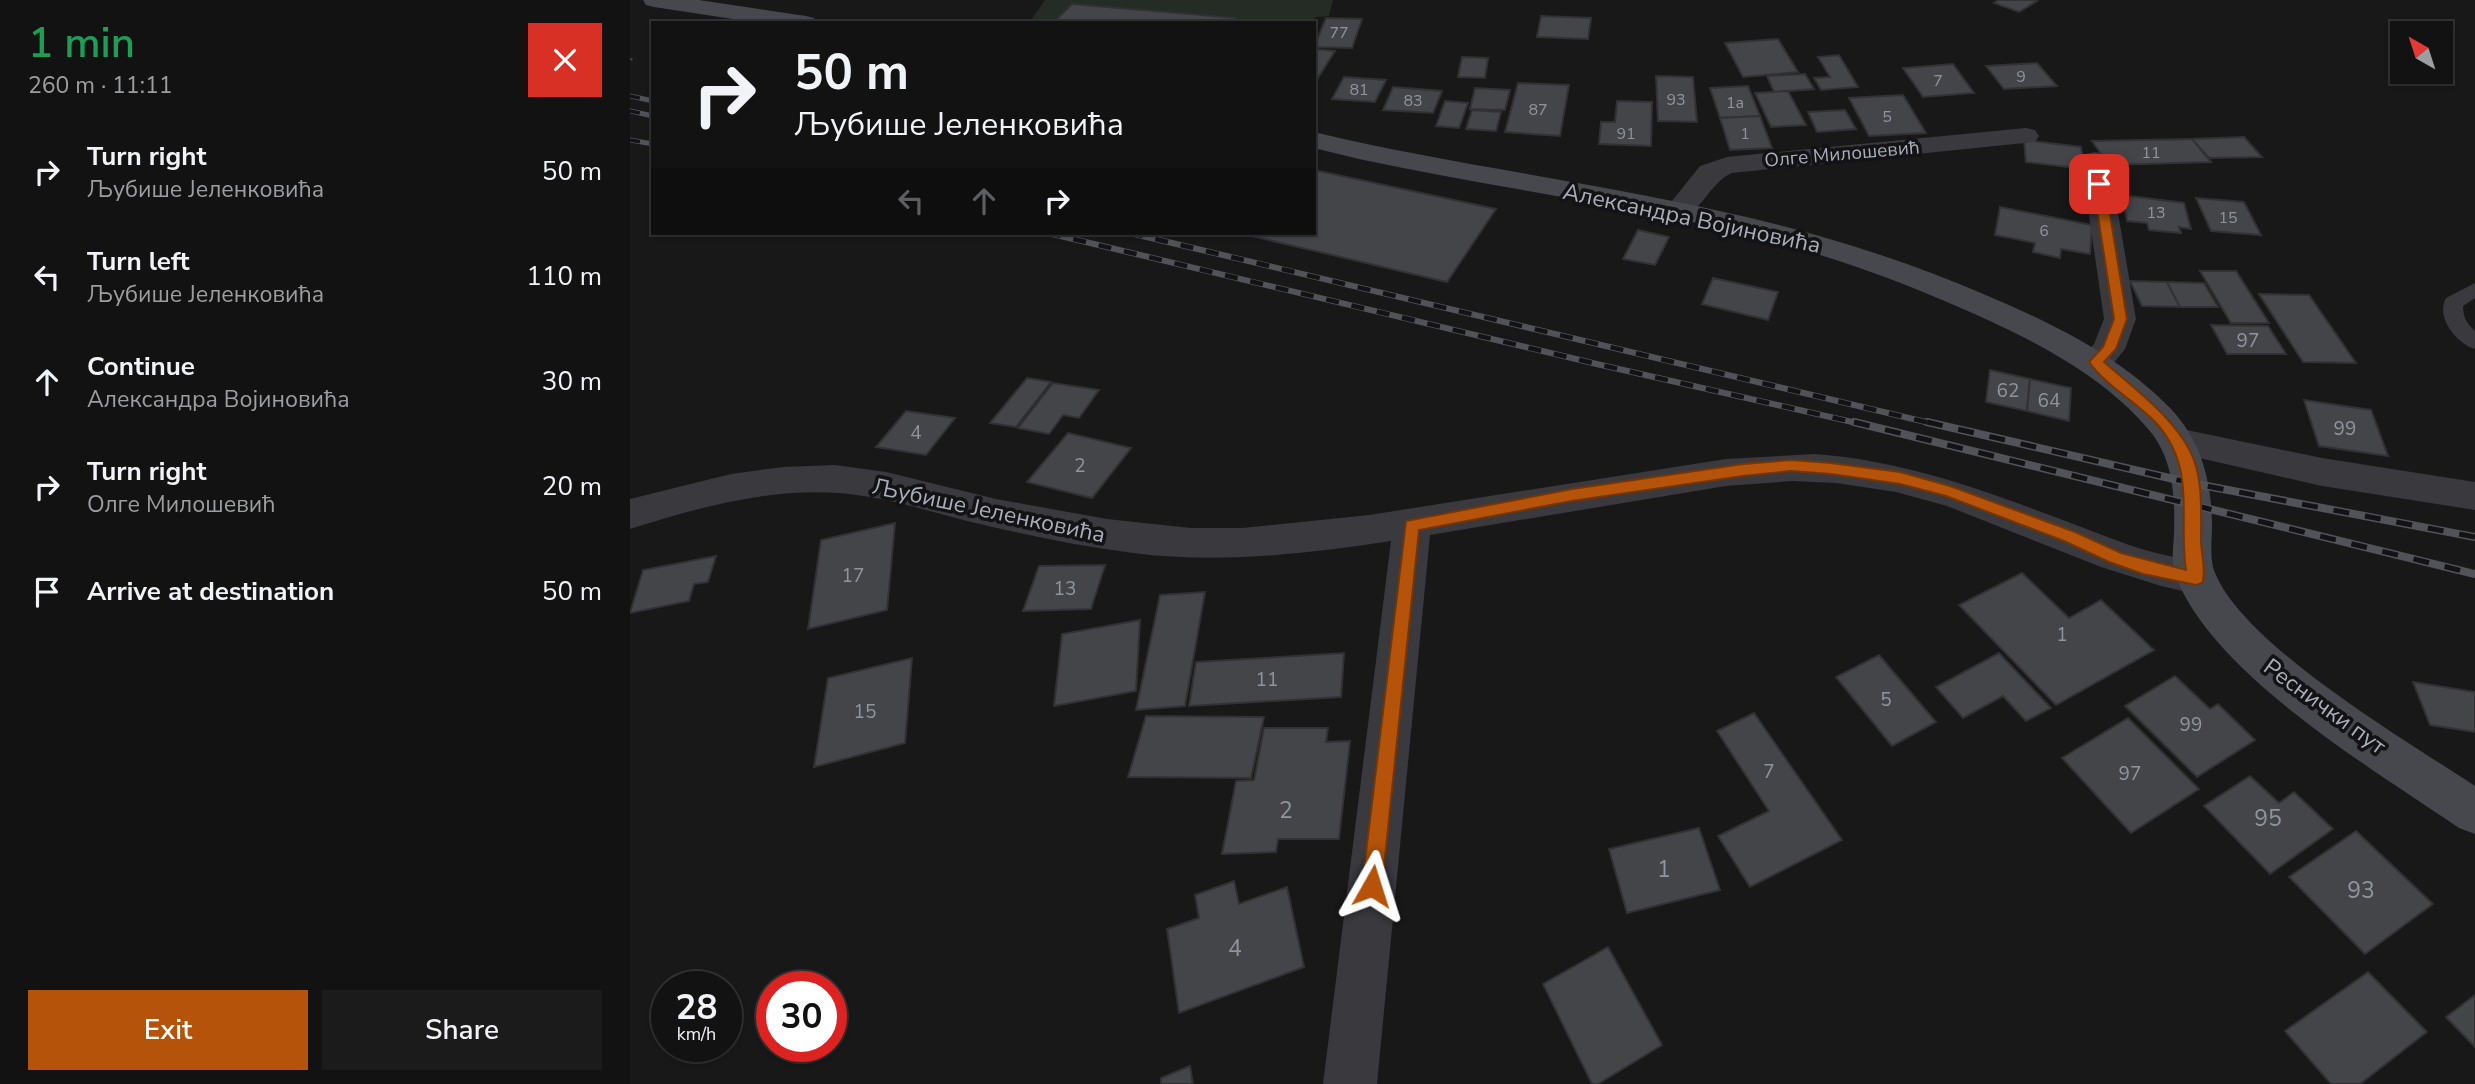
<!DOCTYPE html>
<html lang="en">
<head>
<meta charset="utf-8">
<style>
  :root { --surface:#121213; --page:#1b1b1c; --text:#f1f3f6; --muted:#9c9ea0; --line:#313233; --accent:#b45309 }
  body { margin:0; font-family:"Nunito Sans",sans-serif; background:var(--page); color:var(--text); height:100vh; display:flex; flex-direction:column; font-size:26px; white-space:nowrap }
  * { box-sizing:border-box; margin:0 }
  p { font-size:23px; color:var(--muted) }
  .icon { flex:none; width:38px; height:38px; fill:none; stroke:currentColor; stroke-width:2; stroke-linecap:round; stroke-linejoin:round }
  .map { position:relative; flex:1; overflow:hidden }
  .details { display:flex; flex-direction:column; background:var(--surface); width:630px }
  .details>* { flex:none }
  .guide { position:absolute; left:21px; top:21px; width:665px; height:214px; border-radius:0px; box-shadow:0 2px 5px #0004,0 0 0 2px var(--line); background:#121213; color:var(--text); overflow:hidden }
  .needle { width:46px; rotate:321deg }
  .fabs { position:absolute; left:1760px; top:21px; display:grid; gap:14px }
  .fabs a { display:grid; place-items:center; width:63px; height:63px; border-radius:0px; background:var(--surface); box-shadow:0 2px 5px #0004,0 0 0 2px var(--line); font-size:35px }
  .speed { position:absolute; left:21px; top:971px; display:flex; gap:14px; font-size:35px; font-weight:700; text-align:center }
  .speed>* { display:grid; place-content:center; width:91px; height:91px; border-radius:50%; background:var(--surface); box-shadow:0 2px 5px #0004,0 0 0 2px var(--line); line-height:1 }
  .speed small { font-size:18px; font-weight:400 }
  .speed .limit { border:10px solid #d22; background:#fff; color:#111 }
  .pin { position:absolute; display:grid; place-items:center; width:60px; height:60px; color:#fff; margin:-30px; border-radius:14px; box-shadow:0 4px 10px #0006 }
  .me { position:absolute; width:77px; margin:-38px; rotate:6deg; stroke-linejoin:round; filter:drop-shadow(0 0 5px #0008) }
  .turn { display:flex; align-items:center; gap:24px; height:147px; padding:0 28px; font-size:32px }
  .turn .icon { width:91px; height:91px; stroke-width:2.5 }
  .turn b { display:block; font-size:49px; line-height:60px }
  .lanes { display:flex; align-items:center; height:66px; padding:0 28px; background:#0003; justify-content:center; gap:35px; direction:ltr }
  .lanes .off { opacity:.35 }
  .round { display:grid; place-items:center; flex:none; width:74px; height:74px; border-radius:0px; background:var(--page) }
  .summary { display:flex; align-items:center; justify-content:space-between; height:119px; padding:0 28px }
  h1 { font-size:42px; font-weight:600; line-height:52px; color:#1e9e55 }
  .cta { display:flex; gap:14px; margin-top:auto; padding:14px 28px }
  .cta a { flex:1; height:80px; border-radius:0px; background:var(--accent); color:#fff; font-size:28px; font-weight:600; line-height:80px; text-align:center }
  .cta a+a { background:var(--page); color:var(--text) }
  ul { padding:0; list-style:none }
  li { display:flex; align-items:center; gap:21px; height:105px; padding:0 28px }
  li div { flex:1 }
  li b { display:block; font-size:26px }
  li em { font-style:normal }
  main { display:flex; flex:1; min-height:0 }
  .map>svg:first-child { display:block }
  .green { fill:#242c25 }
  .building { fill:#444549; stroke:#323235; stroke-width:2 }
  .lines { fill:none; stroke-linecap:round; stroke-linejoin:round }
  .path { stroke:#3f4045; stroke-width:2.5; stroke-dasharray:2.5 3.5; stroke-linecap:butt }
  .lane { fill:#39393e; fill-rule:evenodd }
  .street { fill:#39393e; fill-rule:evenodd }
  .secondary { fill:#47484e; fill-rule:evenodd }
  .rail-far2-casing { stroke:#525359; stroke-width:5 }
  .rail-far1-casing { stroke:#525359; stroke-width:6 }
  .rail-casing { stroke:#525359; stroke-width:8 }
  .rail-far2 { stroke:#131214; stroke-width:3.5; stroke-dasharray:10; stroke-linecap:butt }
  .rail-far1 { stroke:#131214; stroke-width:4.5; stroke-dasharray:13; stroke-linecap:butt }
  .rail { stroke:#131214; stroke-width:5; stroke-dasharray:16; stroke-linecap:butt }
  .route { fill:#b45309; stroke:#753606; stroke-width:2 }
  .labels { text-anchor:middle; stroke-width:7; stroke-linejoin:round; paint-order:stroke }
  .far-number-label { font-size:16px; fill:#90949d }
  .far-street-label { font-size:19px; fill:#aaaeb9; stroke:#131214 }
  .number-label { font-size:19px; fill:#90949d }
  .street-label { font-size:23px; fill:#aaaeb9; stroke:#131214 }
  .near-number-label { font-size:23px; fill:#90949d }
</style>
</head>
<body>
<main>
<section class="details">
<div class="summary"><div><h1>1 min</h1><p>260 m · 11:11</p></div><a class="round" style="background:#d93025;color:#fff"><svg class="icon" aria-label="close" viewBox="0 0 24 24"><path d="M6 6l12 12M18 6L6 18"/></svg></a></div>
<ul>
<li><svg class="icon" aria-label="right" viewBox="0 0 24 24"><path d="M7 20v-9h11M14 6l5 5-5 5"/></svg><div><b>Turn right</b><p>Љубише Јеленковића</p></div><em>50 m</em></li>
<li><svg class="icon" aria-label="left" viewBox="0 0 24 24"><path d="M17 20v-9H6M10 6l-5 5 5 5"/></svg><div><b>Turn left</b><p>Љубише Јеленковића</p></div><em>110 m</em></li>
<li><svg class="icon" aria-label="ahead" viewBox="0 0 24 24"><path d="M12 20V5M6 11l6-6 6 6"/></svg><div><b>Continue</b><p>Александра Војиновића</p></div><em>30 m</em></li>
<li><svg class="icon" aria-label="right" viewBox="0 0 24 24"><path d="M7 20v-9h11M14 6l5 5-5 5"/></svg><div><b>Turn right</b><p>Олге Милошевић</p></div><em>20 m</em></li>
<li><svg class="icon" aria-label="arrive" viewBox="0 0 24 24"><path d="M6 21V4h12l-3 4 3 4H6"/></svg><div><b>Arrive at destination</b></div><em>50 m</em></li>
</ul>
<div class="cta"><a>Exit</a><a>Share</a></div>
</section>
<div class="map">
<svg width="1845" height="1084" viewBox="0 0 1845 1084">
  <rect width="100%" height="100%" fill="#181819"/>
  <polygon class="green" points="415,0 703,0 699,16 685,17 682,23 399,23"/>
  <g class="building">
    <polygon points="1368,0 1404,0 1407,1 1389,12 1364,3"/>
    <polygon points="442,4 606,18 602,23 423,23"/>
    <polygon points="911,16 961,18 958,39 907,37"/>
    <polygon points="696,18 732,19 722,48 684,47"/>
    <polygon points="1148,39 1168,72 1113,77 1095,43"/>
    <polygon points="684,49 705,51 684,84"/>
    <polygon points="1209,55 1228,87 1191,90 1184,78 1200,77 1188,57"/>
    <polygon points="832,57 858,58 855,78 828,77"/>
    <polygon points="1407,63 1427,86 1374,89 1356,66"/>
    <polygon points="1323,64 1344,93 1293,97 1273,68"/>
    <polygon points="1175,74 1184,89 1144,92 1137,76"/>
    <polygon points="1026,76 1063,77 1067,122 1028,121"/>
    <polygon points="714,77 756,80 745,102 702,99"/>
    <polygon points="888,83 939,85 930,136 875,132"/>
    <polygon points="1118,86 1130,116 1090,118 1080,88"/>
    <polygon points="763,87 812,91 803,113 753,110"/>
    <polygon points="845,88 880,90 875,110 840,109"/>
    <polygon points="1158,91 1176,125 1141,127 1125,93"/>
    <polygon points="1273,95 1296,133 1239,136 1219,98"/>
    <polygon points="815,101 838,103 829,128 806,126"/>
    <polygon points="987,101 1022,102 1021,146 969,144 971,122 985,122"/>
    <polygon points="842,110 871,112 866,131 836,129"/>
    <polygon points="1215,110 1226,129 1187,132 1178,112"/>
    <polygon points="1130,116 1142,148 1100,150 1090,118"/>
    <polygon points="1614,137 1632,157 1579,158 1562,139"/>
    <polygon points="1562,139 1581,162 1479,165 1462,141"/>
    <polygon points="1394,140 1451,147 1455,169 1396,162"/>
    <polygon points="684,170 866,209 817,282 613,234 684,233"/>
    <polygon points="1492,195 1554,203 1561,229 1549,227 1551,233 1519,230 1517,223 1497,221"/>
    <polygon points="1566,198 1614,202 1631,235 1581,231"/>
    <polygon points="1370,207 1462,225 1460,254 1431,249 1430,258 1403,252 1405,243 1365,235"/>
    <polygon points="1008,230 1039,237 1025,265 993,259"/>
    <polygon points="1570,271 1606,271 1639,323 1601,323"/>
    <polygon points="1083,278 1148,292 1138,320 1072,304"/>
    <polygon points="1500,281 1537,282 1550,307 1512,306"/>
    <polygon points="1537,282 1574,283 1588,307 1550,307"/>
    <polygon points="1629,294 1679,295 1726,363 1673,362"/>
    <polygon points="1581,325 1638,326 1656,354 1597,354"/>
    <polygon points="1360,370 1400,379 1397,411 1356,402"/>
    <polygon points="397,378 421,382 386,427 360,423"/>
    <polygon points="1400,379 1441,388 1439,421 1397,411"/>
    <polygon points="423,383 469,390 449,418 433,415 419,434 388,428"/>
    <polygon points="1674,400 1741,410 1758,456 1689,446"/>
    <polygon points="276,411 325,418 296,455 246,447"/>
    <polygon points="438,433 501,448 462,498 397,482"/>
    <polygon points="265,523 257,610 178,629 191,540"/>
    <polygon points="86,556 78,582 64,584 59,601 0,613 13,570"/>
    <polygon points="475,565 461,609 393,611 409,566"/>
    <polygon points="1392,573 1439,618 1471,600 1524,650 1426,705 1329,605"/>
    <polygon points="575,592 555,706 506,710 530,595"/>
    <polygon points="510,620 506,691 424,706 432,634"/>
    <polygon points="714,653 711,697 559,706 566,662"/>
    <polygon points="1369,653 1421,708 1396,721 1373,696 1333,718 1306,687"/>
    <polygon points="1249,655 1306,722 1262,746 1206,677"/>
    <polygon points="282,658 275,743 184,767 198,678"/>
    <polygon points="1545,676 1580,709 1588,704 1625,740 1567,777 1495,706"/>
    <polygon points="1783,682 1845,692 1845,732 1800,725"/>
    <polygon points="1124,713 1212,840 1120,887 1088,836 1139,811 1087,731"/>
    <polygon points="516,716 634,717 621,778 498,777"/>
    <polygon points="1498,718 1569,789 1501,833 1432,758"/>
    <polygon points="634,728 698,728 696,742 720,741 709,839 648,839 646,852 592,854 606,781 624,780"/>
    <polygon points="1620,776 1649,803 1664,792 1703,829 1640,874 1574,806"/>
    <polygon points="1069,828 1090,890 997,913 979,849"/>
    <polygon points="1726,831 1803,904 1735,954 1659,877"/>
    <polygon points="604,881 609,904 657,887 674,967 549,1013 537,929 569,918 565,895"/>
    <polygon points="978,947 1032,1045 968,1084 962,1084 913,984"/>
    <polygon points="1738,972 1797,1032 1730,1084 1701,1084 1655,1031"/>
    <polygon points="1845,995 1845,1047 1816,1017"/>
    <polygon points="560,1066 563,1084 531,1084 531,1078"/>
  </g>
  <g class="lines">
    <polyline class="path" points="0,59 6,60"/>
    <path class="lane" d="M1845,283V298L1833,306C1833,317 1837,324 1845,331V349C1827,344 1805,317 1816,298Z"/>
    <g class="street">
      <path d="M1396,128L1405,130L1409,136L1405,142L1102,173C1077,183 1068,225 1038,217L1034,211L1070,166L1097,157Z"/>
      <polygon points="1465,152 1475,154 1479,160 1506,319 1495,349 1478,370 1466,373 1454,370 1449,362 1464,344 1474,319 1451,160 1455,154"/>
      <polygon points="1547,428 1692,458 1845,482 1845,510 1692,486 1534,450 1529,441 1534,432"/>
      <path d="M1184,454C1297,462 1397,508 1502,546C1528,555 1555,558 1580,567L1586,578L1580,589L1566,594L1531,586L1471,567L1317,506L1266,492L1206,483L1162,481L1096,486L800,535L747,1084H693L761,541C675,554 590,564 503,553C447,546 391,534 337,521C294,510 252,496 208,493C137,488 67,508 0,529V499L101,474L153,467L205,465L256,472L366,499L477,519L561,528H612L739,515L1096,459Z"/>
    </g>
    <g class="secondary">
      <polygon points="13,0 69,0 176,16 184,18 187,23 129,23 24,7 16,5"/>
      <path d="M684,132C817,164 952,180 1085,210C1179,230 1270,258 1358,296C1424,324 1489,356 1540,408C1571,440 1582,482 1582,526C1582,541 1579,561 1586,575C1617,647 1777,741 1845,786V834L1829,828C1743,769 1584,675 1546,577C1541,564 1543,549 1544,535C1545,499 1544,459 1519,430C1477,380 1418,348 1360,321C1282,285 1201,255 1118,235C990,203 858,187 729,159L684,148Z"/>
    </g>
    <defs>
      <g id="rail-far2">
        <polyline points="0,96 23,101"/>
        <polyline points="0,111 23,116"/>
        <polyline points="0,140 23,144"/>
      </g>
      <g id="rail-far1">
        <polyline points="418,233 971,365 1231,424"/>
        <polyline points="500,233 1304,424"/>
      </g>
      <g id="rail">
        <polyline points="1224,422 1845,574"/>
        <polyline points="1297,422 1561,483 1845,537"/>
      </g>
    </defs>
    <use href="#rail-far2" class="rail-far2-casing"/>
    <use href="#rail-far1" class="rail-far1-casing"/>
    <use href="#rail" class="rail-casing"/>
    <use href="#rail-far2" class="rail-far2"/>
    <use href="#rail-far1" class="rail-far1"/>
    <use href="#rail" class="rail"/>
  </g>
  <path class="route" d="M1469,180L1475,184L1497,319L1486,349L1474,362C1504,388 1550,422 1564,460C1573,485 1571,515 1571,541C1571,553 1577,573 1572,583L1566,585L1513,574L1479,562L1434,541L1316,496L1270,484L1201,474L1161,471L1113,476L942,501L789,530L752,886L749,893L742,896L735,893L732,886L776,521L942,489L1113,464L1161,460L1201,463L1270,472L1320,486L1445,532L1491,553L1556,570C1548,517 1567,470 1527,424C1507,402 1477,387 1459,362L1473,347L1484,319L1463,184Z"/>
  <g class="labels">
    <g class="far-number-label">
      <text x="709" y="38">77</text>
      <text x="1391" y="82">9</text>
      <text x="1308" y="86">7</text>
      <text x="729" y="95">81</text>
      <text x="1046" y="105">93</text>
      <text x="783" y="106">83</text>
      <text x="1105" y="108">1a</text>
      <text x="908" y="115">87</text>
      <text x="1257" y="122">5</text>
      <text x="996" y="139">91</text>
      <text x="1115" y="139">1</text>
      <text x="1521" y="158">11</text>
      <text x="1526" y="218">13</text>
      <text x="1598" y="223">15</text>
      <text x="1414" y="236">6</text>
    </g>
    <g class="far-street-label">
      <text transform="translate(1212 153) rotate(-5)" y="7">Олге Милошевић</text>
    </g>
    <g class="number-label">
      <text x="1618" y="347">97</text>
      <text x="1378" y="397">62</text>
      <text x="1419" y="407">64</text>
      <text x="1715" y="435">99</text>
      <text x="286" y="439">4</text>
      <text x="450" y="472">2</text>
      <text x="223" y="582">17</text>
      <text x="435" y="595">13</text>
      <text x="1432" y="641">1</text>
      <text x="637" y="686">11</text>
      <text x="1256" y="706">5</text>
      <text x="235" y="718">15</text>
      <text x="1561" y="731">99</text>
      <text x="1139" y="778">7</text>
      <text x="1500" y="780">97</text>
    </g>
    <g class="street-label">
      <text transform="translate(1062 218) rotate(12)" y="8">Александра Војиновића</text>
      <text transform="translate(359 510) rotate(12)" y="8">Љубише Јеленковића</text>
      <text transform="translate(1695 706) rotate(36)" y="8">Реснички пут</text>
    </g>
    <g class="near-number-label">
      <text x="656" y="818">2</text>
      <text x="1638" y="826">95</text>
      <text x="1034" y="877">1</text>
      <text x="1731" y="898">93</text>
      <text x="605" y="956">4</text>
    </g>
  </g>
</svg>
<div class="fabs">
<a><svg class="needle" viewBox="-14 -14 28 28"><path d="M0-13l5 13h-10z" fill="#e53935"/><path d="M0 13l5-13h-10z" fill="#9c9ea0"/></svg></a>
</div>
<div class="speed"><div>28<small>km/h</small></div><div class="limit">30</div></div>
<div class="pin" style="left:1469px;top:184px;background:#d93025"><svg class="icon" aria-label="arrive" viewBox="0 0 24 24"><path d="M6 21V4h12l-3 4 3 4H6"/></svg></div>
<svg class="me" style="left:742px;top:886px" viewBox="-20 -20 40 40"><path d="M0-17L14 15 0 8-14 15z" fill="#b45309" stroke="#fff" stroke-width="4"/></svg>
<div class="guide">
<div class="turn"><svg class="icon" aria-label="right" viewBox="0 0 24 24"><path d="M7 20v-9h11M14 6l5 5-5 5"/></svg><div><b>50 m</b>Љубише Јеленковића</div></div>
<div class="lanes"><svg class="icon off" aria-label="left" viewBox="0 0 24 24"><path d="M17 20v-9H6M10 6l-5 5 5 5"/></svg><svg class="icon off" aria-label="ahead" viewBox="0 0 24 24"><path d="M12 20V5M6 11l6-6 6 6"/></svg><svg class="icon" aria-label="right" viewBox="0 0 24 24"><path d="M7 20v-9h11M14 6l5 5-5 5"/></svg></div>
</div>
</div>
</main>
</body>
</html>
